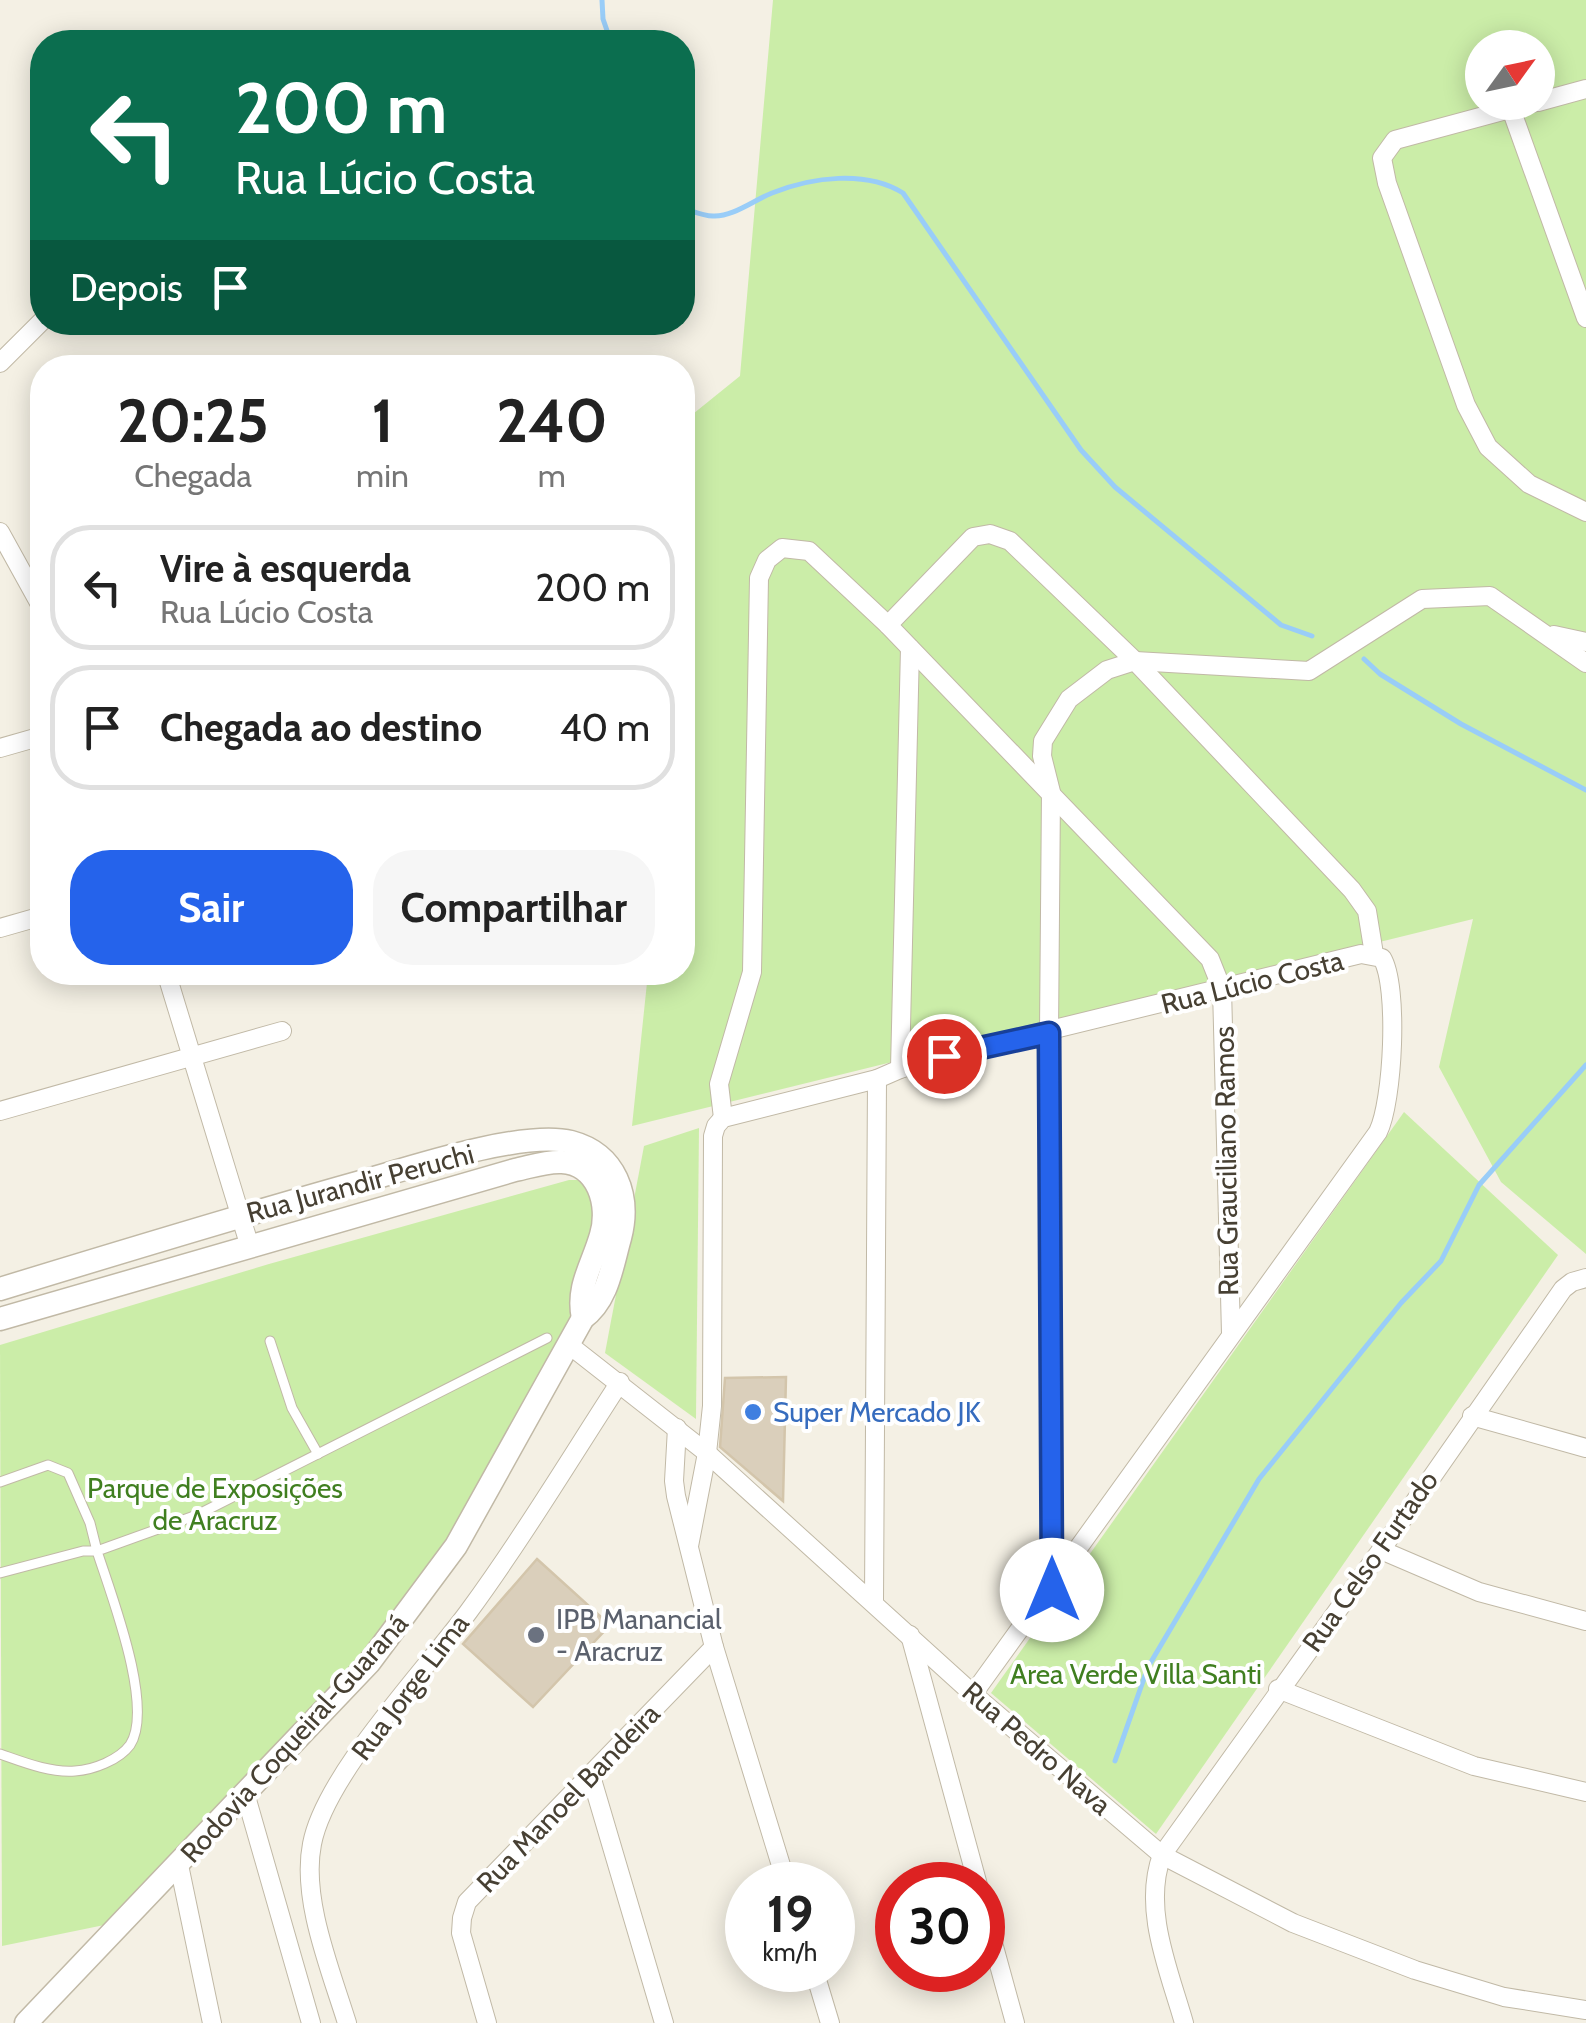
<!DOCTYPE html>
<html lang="pt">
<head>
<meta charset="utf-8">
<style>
  :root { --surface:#fff; --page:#f6f6f6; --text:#222; --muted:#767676; --line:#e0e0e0; --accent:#2563eb }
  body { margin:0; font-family:Cabin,sans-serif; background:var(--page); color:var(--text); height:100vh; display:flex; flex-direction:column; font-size:38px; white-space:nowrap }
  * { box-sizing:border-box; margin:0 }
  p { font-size:32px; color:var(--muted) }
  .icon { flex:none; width:55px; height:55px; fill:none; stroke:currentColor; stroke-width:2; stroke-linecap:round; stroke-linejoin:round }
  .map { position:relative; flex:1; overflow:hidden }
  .sheet { position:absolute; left:30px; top:355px; width:665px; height:630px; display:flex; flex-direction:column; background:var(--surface); border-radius:40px; box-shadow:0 5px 25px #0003 }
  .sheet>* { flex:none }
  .guide { position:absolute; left:30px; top:30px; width:665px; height:305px; border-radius:40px; box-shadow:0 5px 25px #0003; background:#0b6e4f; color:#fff; overflow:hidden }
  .needle { width:65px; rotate:57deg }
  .controls { position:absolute; left:1465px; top:30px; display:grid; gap:20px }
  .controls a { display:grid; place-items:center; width:90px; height:90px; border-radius:50%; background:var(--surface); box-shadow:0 5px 25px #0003; font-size:50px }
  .speed { position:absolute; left:725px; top:1862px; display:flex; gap:20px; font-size:50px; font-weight:700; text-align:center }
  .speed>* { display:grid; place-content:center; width:130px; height:130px; border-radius:50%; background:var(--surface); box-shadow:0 5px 25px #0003; line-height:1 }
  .speed small { font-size:25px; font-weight:400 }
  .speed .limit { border:15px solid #d22; background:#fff; color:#111 }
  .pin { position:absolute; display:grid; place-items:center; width:85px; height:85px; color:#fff; margin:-42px; border:5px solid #fff; border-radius:50%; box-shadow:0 2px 10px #0007 }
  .me { position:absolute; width:110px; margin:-55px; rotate:0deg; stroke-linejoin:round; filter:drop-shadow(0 0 8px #0008) }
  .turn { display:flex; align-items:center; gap:35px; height:210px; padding:0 40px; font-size:45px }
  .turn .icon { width:130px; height:130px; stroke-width:2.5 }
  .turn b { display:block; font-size:70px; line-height:85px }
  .then { display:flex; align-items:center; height:95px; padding:0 40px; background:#0003; gap:20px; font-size:38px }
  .eta { display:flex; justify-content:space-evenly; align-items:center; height:170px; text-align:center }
  .eta b { font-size:60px; font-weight:700; line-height:70px }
  .button { display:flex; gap:20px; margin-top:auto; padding:20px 40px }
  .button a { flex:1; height:115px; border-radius:40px; background:var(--accent); color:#fff; font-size:40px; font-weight:700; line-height:115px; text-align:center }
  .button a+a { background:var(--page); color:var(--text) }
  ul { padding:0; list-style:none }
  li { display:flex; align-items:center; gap:30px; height:125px; margin:0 20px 15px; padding:0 20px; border:5px solid var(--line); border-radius:40px }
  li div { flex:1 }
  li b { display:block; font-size:38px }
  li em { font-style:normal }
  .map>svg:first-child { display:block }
  .green { fill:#cbeda8; fill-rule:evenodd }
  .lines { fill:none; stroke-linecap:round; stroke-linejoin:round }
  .stream { stroke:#99cdf8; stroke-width:5 }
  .building { fill:#dacfbb; stroke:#d3c5ab; stroke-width:2.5 }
  .service-casing { stroke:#c1b9a6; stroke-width:11 }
  .minor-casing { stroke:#c1b9a6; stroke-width:20 }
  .tertiary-casing { stroke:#c1b9a6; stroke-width:25 }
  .service { stroke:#fff; stroke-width:9 }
  .minor { stroke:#fff; stroke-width:18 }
  .tertiary { stroke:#fff; stroke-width:22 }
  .route-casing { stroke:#184099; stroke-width:25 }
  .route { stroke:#2563eb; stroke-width:18 }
  .shop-dot { fill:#3f7fe0; stroke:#fff; stroke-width:4 }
  .worship-dot { fill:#6b7280; stroke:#fff; stroke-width:4 }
  .labels { text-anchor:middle; stroke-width:8; stroke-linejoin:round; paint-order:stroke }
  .street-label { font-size:28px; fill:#474033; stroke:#fff }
  .shop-label { font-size:28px; fill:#366cbe; stroke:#fff; text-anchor:start }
  .park-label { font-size:28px; fill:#407f20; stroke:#fff }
  .worship-label { font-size:28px; fill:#5b616d; stroke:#fff; text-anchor:start }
</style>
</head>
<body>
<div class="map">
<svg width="1586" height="2023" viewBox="0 0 1586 2023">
  <rect width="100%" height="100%" fill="#f4f0e4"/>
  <g class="green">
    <path d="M773,0H1586V1254L1501,1182L1439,1067L1473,919L632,1126L648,973L682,972L683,422L740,376ZM1482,48H1538V102H1482Z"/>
    <polygon points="1404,1112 1558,1255 1156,1834 991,1693"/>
    <polygon points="699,1128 696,1419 605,1353 644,1146"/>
    <polygon points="569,1180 586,1180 605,1196 571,1334 416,1602 114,1923 2,1946 0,1345 269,1264"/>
  </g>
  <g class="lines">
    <g class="stream">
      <polyline points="602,0 603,19 611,42"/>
      <path d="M682,208C692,211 703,216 713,216C733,217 754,200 772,193C812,177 866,170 903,193L1081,450L1115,487L1281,625L1312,636"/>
      <polyline points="1364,659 1380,674 1461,724 1586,790"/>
      <polyline points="1115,1761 1148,1667 1259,1479 1401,1303 1441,1261 1479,1185 1586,1065"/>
    </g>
  </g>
  <g class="building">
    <polygon points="786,1377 783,1501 720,1447 725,1378"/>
    <polygon points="537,1559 610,1625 533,1707 463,1644"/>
  </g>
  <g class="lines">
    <defs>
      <g id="service">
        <polyline points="270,1341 292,1408 318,1454"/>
        <polyline points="0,1482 48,1465 68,1473 90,1523 97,1551 83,1551 0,1573"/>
        <path d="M0,1754C23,1762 50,1773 75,1771C93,1770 119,1760 130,1745C155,1707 110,1592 97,1551L197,1515L547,1338"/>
      </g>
      <g id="minor">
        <polyline points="1536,102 1395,140 1382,158 1387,183 1466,405 1488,447 1529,484 1586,512"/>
        <polyline points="1538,102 1586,89"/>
        <polyline points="1511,109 1586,318"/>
        <polyline points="0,363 42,321"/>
        <polyline points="0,532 42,608"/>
        <polyline points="888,625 973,537 990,534 1010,541 1135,661 1352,890 1367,911 1374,954"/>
        <polyline points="1554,635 1586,642"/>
        <polyline points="0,748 42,736"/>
        <polyline points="0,928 42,916"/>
        <polyline points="166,972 250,1247"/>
        <polyline points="900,1069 910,648"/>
        <polyline points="0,1111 282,1031"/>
        <polyline points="723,1118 719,1084 752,972 759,578 767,560 782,548 809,551 888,625 1210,959 1222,989 1231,1333"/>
        <polyline points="568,1344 707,1453 973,1694 1162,1855 1293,1923 1415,1970 1504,1997 1586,2010"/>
        <polyline points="1472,1416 1586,1448"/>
        <polyline points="677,1428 674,1481 676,1496 714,1647 787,1885"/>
        <path d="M689,1546L707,1453L712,1406L713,1136L716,1126L723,1118L877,1079L900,1069L944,1056L1361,954L1382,958C1399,986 1393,1102 1378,1132L973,1694"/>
        <polyline points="1381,1550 1479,1592 1586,1621"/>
        <polyline points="1052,1589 1049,1033 1051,792 1042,756 1043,741 1069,699 1107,670 1135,661 1309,671 1422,599 1490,596 1586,663"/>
        <polyline points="874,1601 877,1079"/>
        <polyline points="910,1635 978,1885"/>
        <polyline points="1278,1689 1474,1766 1586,1792"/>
        <polyline points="591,1776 664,2023"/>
        <polyline points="245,1793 311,2023"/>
        <polyline points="179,1865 212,2023"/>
        <polyline points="982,1903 1015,2023"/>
        <polyline points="814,1970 830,2023"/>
        <path d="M347,2023C331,1971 301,1899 312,1844C325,1775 425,1671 469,1611C523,1537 570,1459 620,1382"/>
        <polyline points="487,2023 461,1933 462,1918 467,1902 714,1647"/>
        <path d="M1184,2023C1169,1970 1142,1909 1162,1855L1381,1550L1563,1289L1572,1282L1586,1278"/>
      </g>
      <g id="tertiary">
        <path d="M0,1289C121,1252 242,1215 364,1181C412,1167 524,1130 571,1142C616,1154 631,1196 620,1238C612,1266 608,1300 583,1318L456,1546L369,1663L26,2023"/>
        <path d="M0,1319L515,1170C530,1167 546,1161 562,1162C598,1164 610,1205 601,1235C593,1264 576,1287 583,1318"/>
      </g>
    </defs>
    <use href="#service" class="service-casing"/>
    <use href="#minor" class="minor-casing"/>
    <use href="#tertiary" class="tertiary-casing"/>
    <use href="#service" class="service"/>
    <use href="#minor" class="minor"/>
    <use href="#tertiary" class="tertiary"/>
  </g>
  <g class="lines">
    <defs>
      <polyline id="route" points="944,1056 1049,1033 1052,1590"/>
    </defs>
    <use href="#route" class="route-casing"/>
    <use href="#route" class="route"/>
  </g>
  <circle class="shop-dot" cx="753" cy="1412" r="10"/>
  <circle class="worship-dot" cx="536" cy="1635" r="10"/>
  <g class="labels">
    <g class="street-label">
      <text transform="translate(1252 982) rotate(-14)" y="10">Rua Lúcio Costa</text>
      <text transform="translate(1226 1161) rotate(-91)" y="10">Rua Grauciliano Ramos</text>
      <text transform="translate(360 1183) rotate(-15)" y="10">Rua Jurandir Peruchi</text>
      <text transform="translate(1370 1561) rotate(-55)" y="10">Rua Celso Furtado</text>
      <text transform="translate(410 1687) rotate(-53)" y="10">Rua Jorge Lima</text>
      <text transform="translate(294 1738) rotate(-48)" y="10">Rodovia Coqueiral-Guaraná</text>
      <text transform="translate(1037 1748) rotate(41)" y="10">Rua Pedro Nava</text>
      <text transform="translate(568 1798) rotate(-46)" y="10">Rua Manoel Bandeira</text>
    </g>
    <g class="shop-label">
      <text x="773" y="1422">Super Mercado JK</text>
    </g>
    <g class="park-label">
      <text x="215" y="1498">Parque de Exposições<tspan x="215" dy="32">de Aracruz</tspan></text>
      <text x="1136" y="1684">Area Verde Villa Santi</text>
    </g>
    <g class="worship-label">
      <text x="556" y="1629">IPB Manancial<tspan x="556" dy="32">- Aracruz</tspan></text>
    </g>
  </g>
</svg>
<div class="controls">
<a><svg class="needle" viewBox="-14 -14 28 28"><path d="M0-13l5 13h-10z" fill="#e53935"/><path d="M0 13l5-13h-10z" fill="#767676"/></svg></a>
</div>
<div class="speed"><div>19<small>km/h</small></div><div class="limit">30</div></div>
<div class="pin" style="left:944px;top:1056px;background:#d93025"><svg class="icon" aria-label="arrive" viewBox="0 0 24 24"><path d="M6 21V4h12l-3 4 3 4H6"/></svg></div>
<svg class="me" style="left:1052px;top:1590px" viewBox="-20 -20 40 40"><circle r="19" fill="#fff"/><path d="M0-13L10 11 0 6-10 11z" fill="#2563eb"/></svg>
<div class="guide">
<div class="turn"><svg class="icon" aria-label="left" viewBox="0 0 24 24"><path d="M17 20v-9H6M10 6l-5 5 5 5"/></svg><div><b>200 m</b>Rua Lúcio Costa</div></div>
<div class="then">Depois<svg class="icon" aria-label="arrive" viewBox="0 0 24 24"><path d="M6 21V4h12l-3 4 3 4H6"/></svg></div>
</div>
<section class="sheet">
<div class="eta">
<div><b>20:25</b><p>Chegada</p></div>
<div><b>1</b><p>min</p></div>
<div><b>240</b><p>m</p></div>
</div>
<ul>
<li><svg class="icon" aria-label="left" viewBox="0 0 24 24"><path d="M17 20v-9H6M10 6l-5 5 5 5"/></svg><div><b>Vire à esquerda</b><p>Rua Lúcio Costa</p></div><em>200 m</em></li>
<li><svg class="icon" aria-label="arrive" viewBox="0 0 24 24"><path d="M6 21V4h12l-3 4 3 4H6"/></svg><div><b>Chegada ao destino</b></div><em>40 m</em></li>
</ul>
<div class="button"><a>Sair</a><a>Compartilhar</a></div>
</section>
</div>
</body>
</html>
